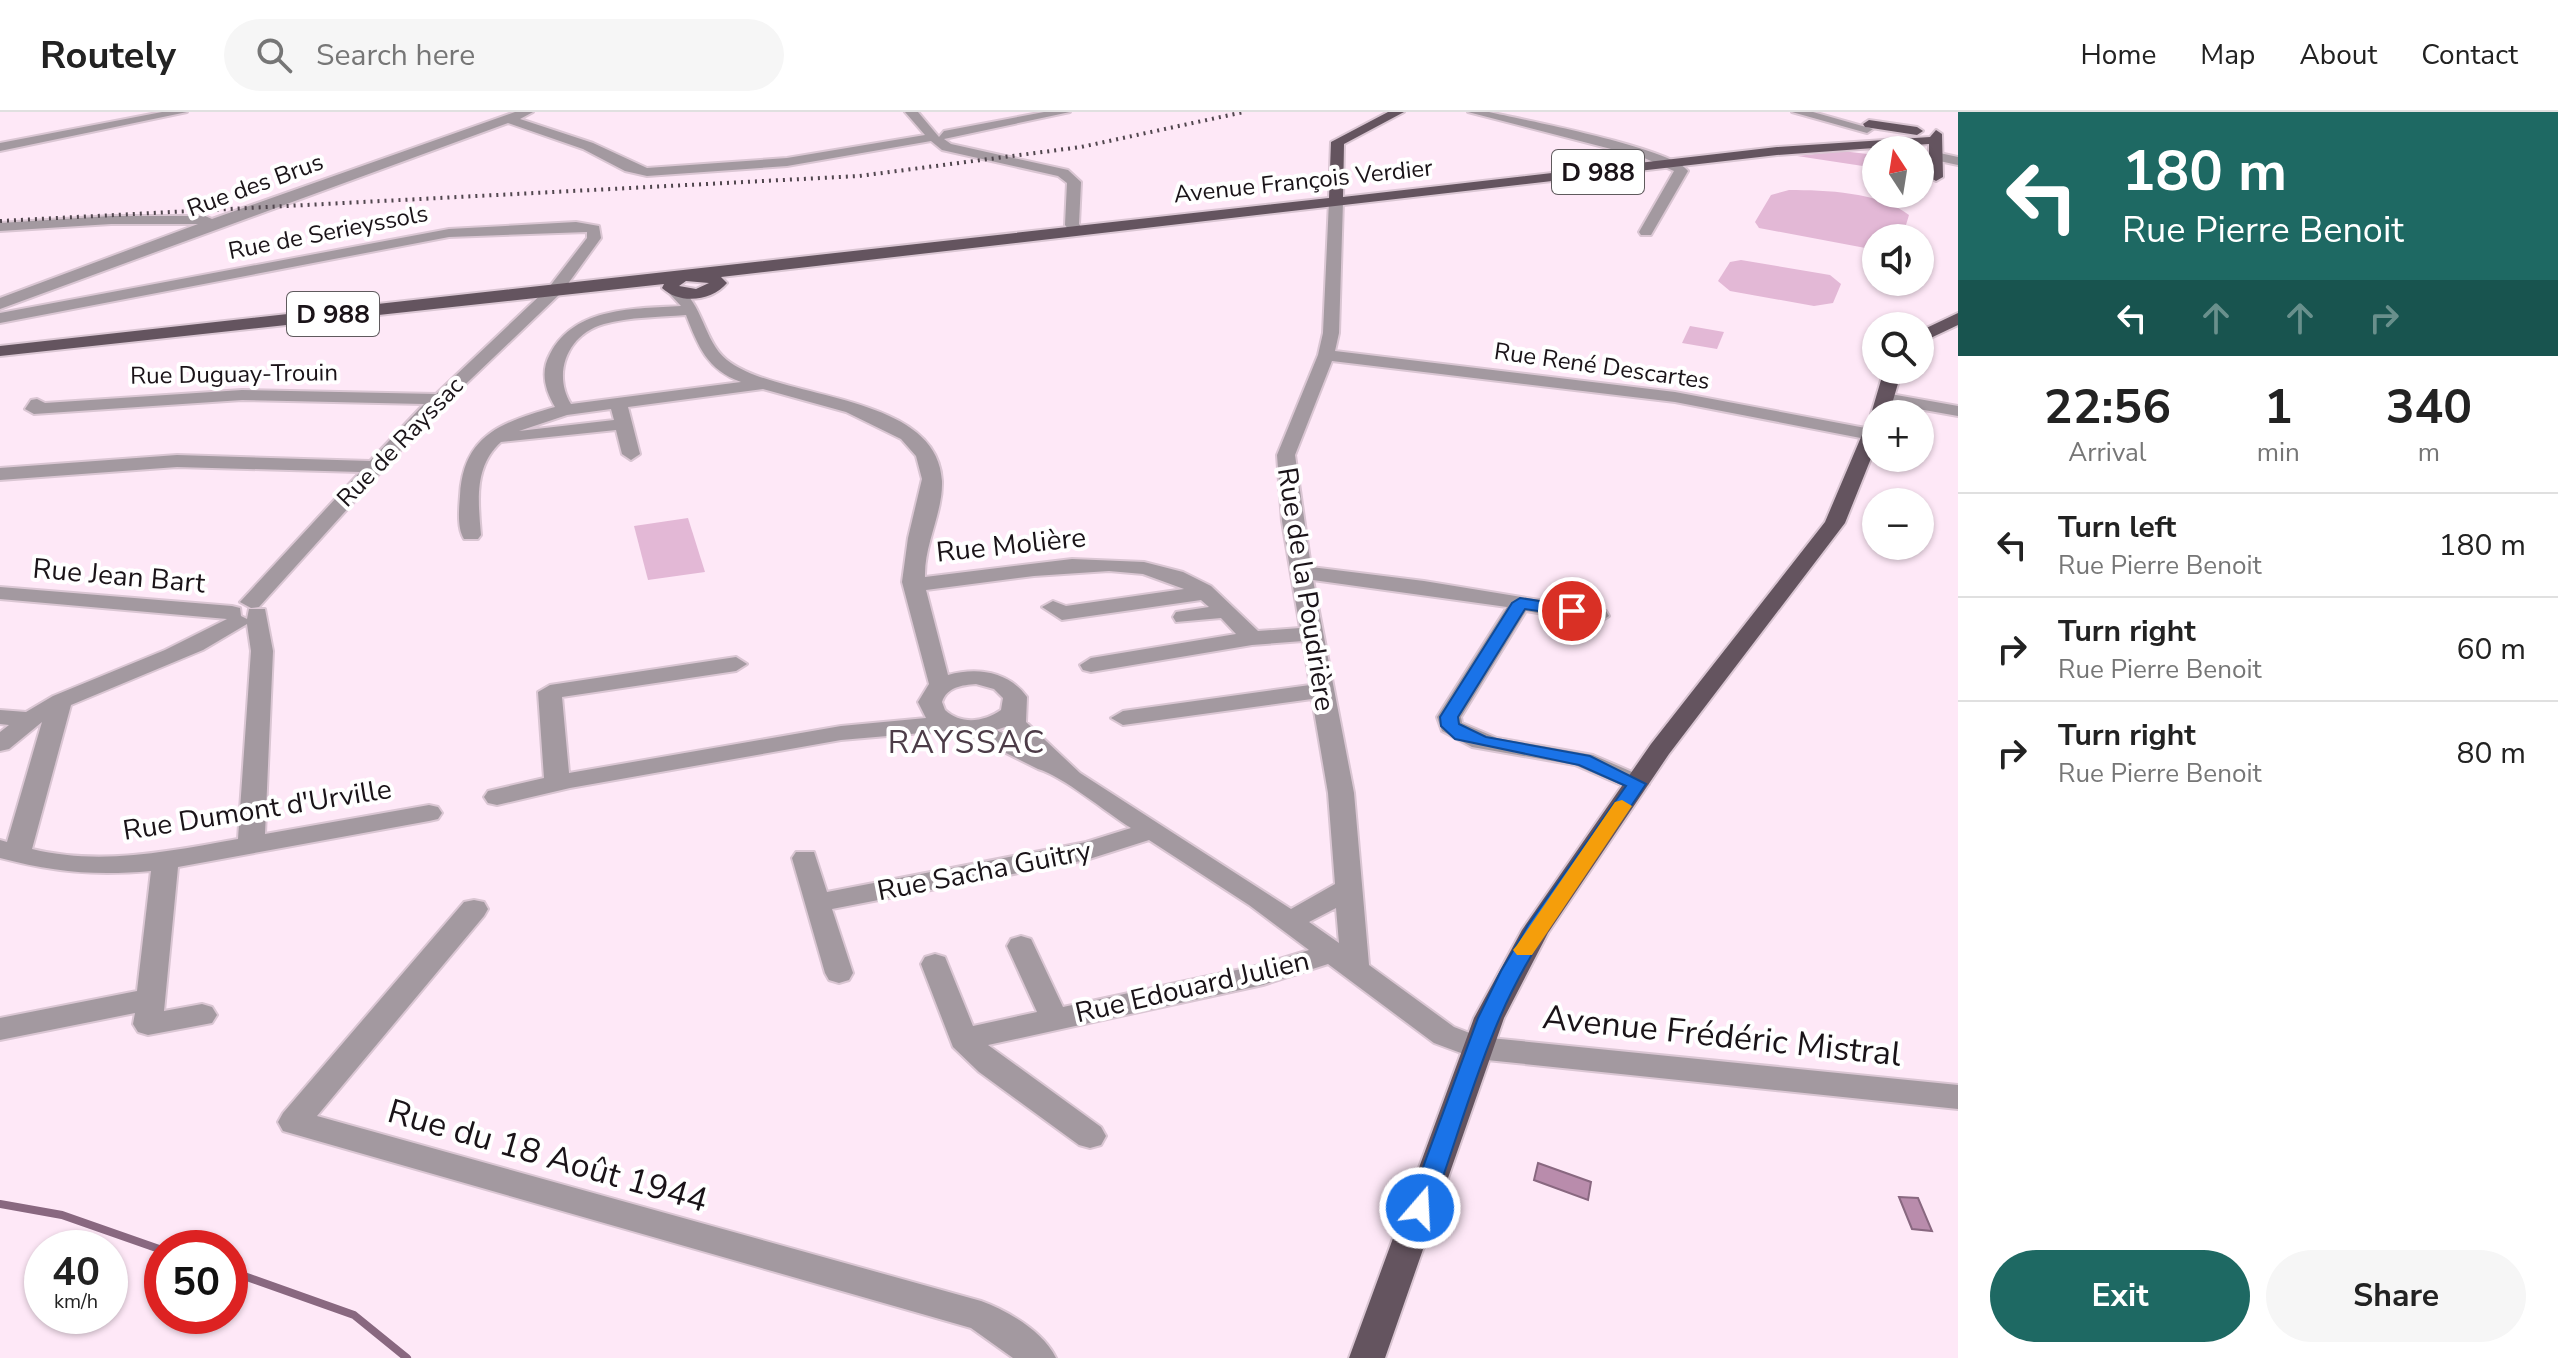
<!DOCTYPE html>
<html lang="en">
<head>
<meta charset="utf-8">
<style>
  :root { --surface:#fff; --page:#f6f6f6; --text:#222; --muted:#767676; --line:#e0e0e0; --accent:#1e6963 }
  body { margin:0; font-family:"Nunito Sans",sans-serif; background:var(--page); color:var(--text); height:100vh; display:flex; flex-direction:column; font-size:30px; white-space:nowrap }
  * { box-sizing:border-box; margin:0 }
  p { font-size:26px; color:var(--muted) }
  .icon { flex:none; width:44px; height:44px; fill:none; stroke:currentColor; stroke-width:2; stroke-linecap:round; stroke-linejoin:round }
  .map { position:relative; flex:1; overflow:hidden }
  .panel { display:flex; flex-direction:column; background:var(--surface); width:600px }
  .panel>* { flex:none }
  .top-card { background:#1e6963; color:#fff; overflow:hidden }
  .needle { width:52px; rotate:348deg }
  .fabs { position:absolute; left:1862px; top:24px; display:grid; gap:16px }
  .fabs a { display:grid; place-items:center; width:72px; height:72px; border-radius:50%; background:var(--surface); box-shadow:0 2px 6px #0004; font-size:40px }
  .speed { position:absolute; left:24px; top:1118px; display:flex; gap:16px; font-size:40px; font-weight:700; text-align:center }
  .speed>* { display:grid; place-content:center; width:104px; height:104px; border-radius:50%; background:var(--surface); box-shadow:0 2px 6px #0004; line-height:1 }
  .speed small { font-size:20px; font-weight:400 }
  .speed .limit { border:12px solid #d22; background:#fff; color:#111 }
  .pin { position:absolute; display:grid; place-items:center; width:68px; height:68px; color:#fff; margin:-34px; border:4px solid #fff; border-radius:50%; box-shadow:0 2px 8px #0007 }
  .me { position:absolute; width:88px; margin:-44px; rotate:19deg; stroke-linejoin:round; filter:drop-shadow(0 0 6px #0008) }
  .turn { display:flex; align-items:center; gap:28px; height:168px; padding:0 32px; font-size:36px }
  .turn .icon { width:104px; height:104px; stroke-width:2.5 }
  .turn b { display:block; font-size:56px; line-height:68px }
  .lanes { display:flex; align-items:center; height:76px; padding:0 32px; background:#0003; justify-content:center; gap:40px; direction:ltr }
  .lanes .off { opacity:.35 }
  .eta { display:flex; justify-content:space-evenly; align-items:center; height:136px; text-align:center }
  .eta b { font-size:48px; font-weight:700; line-height:56px }
  .cta { display:flex; gap:16px; margin-top:auto; padding:16px 32px }
  .cta a { flex:1; height:92px; border-radius:48px; background:var(--accent); color:#fff; font-size:32px; font-weight:700; line-height:92px; text-align:center }
  .cta a+a { background:var(--page); color:var(--text) }
  ul { padding:0; list-style:none }
  li { display:flex; align-items:center; gap:24px; height:104px; padding:0 32px; border-top:2px solid var(--line) }
  li div { flex:1 }
  li b { display:block; font-size:30px }
  li em { font-style:normal }
  header { display:flex; align-items:center; gap:48px; box-sizing:border-box; height:112px; padding:0 40px; background:var(--surface); border-bottom:2px solid var(--line) }
  header strong { font-size:38px }
  nav { display:flex; gap:44px; margin-inline-start:auto; font-size:28px }
  .search { width:560px; height:72px; background:var(--page); display:flex; align-items:center; gap:20px; box-sizing:border-box; padding:0 28px; border-radius:44px; color:var(--muted); font-size:30px }
  main { display:flex; flex:1; min-height:0 }
  .map>svg:first-child { display:block }
  .green { fill:#e3b8d6 }
  .water { fill:#b98cac; stroke:#896880; stroke-width:2 }
  .lines { fill:none; stroke-linecap:round; stroke-linejoin:round }
  .stream { stroke:#896880; stroke-width:8 }
  .minor-casing { stroke:#dac6d3; stroke-width:4 }
  .major-casing { stroke:#dac6d3; stroke-width:4 }
  .minor { fill:#a399a0; fill-rule:evenodd }
  .major { fill:#64545f; fill-rule:evenodd }
  .rail { stroke:#51464e; stroke-width:4; stroke-dasharray:2 5; stroke-linecap:butt }
  .route { fill:#1a73e8; stroke:#114b97; stroke-width:2 }
  .slow { fill:#f59e0b }
  .labels { text-anchor:middle; stroke-width:8; stroke-linejoin:round; paint-order:stroke }
  .far-street-label { font-size:24px; fill:#1a1318; stroke:#fff }
  .shield { fill:#fff; stroke:#5f5a5d; stroke-width:2 }
  .shield-label { font-size:26px; font-weight:bold; fill:#1a1318 }
  .street-label { font-size:28px; fill:#1a1318; stroke:#fff }
  .quarter-label { font-size:32px; letter-spacing:2px; fill:#4d3c48; stroke:#fff }
  .near-street-label { font-size:34px; fill:#1a1318; stroke:#fff }
</style>
</head>
<body>
<header>
<strong>Routely</strong>
<div class="search"><svg class="icon" aria-label="search" viewBox="0 0 24 24"><circle cx="10" cy="10" r="6"/><path d="M15 15l6 6"/></svg>Search here</div>
<nav><a>Home</a><a>Map</a><a>About</a><a>Contact</a></nav>
</header>
<main>
<div class="map">
<svg width="1958" height="1246" viewBox="0 0 1958 1246">
  <rect width="100%" height="100%" fill="#fee8f7"/>
  <g class="green">
    <polygon points="1842,39 1876,43 1876,56 1797,44"/>
    <path d="M1789,78C1825,78 1880,80 1909,103L1902,126H1876V138L1759,116L1755,110L1771,83Z"/>
    <polygon points="1741,148 1830,163 1841,172 1833,191 1814,194 1730,179 1718,169 1730,150"/>
    <polygon points="1690,214 1724,220 1717,237 1682,231"/>
    <polygon points="688,406 705,460 648,468 634,414"/>
  </g>
  <g class="water">
    <polygon points="1538,1051 1591,1070 1588,1088 1534,1068"/>
    <polygon points="1899,1085 1918,1086 1932,1119 1912,1117"/>
  </g>
  <g class="lines">
    <g class="stream">
      <polyline points="0,1092 62,1103 162,1138"/>
      <polyline points="230,1159 354,1203 407,1246"/>
    </g>
    <defs>
      <g id="minor">
        <polygon points="162,0 187,0 0,39 0,31"/>
        <polygon points="515,0 533,0 520,7 593,31 647,56 787,46 925,23 905,0 918,0 939,25 944,19 1044,0 1070,0 944,27 951,32 1068,58 1081,70 1079,112 1084,119 1072,122 1065,113 1067,71 1058,64 942,38 931,29 787,54 647,64 625,59 583,37 508,11 0,197 0,186 198,112 111,112 0,119 0,111 111,104 205,104 212,107"/>
        <path d="M1468,0H1489C1524,8 1672,36 1688,59L1651,123H1641L1639,120L1674,59L1642,45Z"/>
        <polygon points="1792,0 1813,0 1873,17 1867,21"/>
        <polygon points="1935,40 1958,45 1958,53 1930,47 1930,41"/>
        <path d="M1336,85L1343,89L1339,221L1335,239L1675,280L1876,318V326L1871,328L1675,290L1332,249L1295,343L1311,455L1424,469L1606,499L1609,504L1598,511L1526,499L1461,605L1462,611L1497,626L1593,643L1646,666L1649,672L1637,680L1575,653L1472,635L1442,619L1437,605L1507,495L1313,468L1354,681L1369,853L1454,915L1480,925L1958,973V997L1477,947L1434,931L1328,852L1263,873L988,933L1101,1015L1106,1024L1101,1033L1090,1036L1079,1033L979,960L953,935L921,852L925,845L935,842L945,845L973,914L1037,900L1007,834L1011,827L1021,824L1031,827L1063,895L1260,853L1309,838L1249,793L1149,728L1086,748L832,797L853,861L849,868L839,871L829,868L825,861L792,746L796,740H814L827,780L1086,730L1131,716C1107,701 1061,663 1038,657L968,622L945,619L841,628L570,676L497,693L488,691L484,685L488,679L544,666L538,580L550,573L736,545L747,552L736,559L562,585L569,661L841,614L926,606L918,590L929,572L902,470L908,426L922,367L916,344L901,327L846,300L763,277L628,295L640,342L631,348L622,342L616,318L501,330C474,354 478,389 481,423L478,427H464C457,416 459,397 460,384C463,322 503,310 555,295C545,278 540,260 550,242C575,194 635,197 681,194L668,180L682,177C705,198 705,234 731,251C784,288 938,282 942,369C943,401 924,432 925,465L1072,447L1144,450L1183,460L1211,474L1258,519L1300,516L1282,409L1277,343L1318,243L1323,221L1329,89ZM686,203C698,234 707,258 741,270L571,292C552,261 568,222 604,212C630,205 659,205 686,203ZM611,297L614,308L519,319L567,303ZM1109,459L1143,462L1184,477L1066,494L1053,489L1042,495L1062,508L1201,488L1209,495L1176,500L1173,505L1176,510L1221,506L1236,522L1091,546L1080,553L1083,558L1091,560L1252,533L1303,529L1310,573L1123,599L1111,606L1123,613L1312,587L1328,681L1335,772L1291,797L1080,661L1026,610L1027,585C1008,559 977,555 948,563L926,478L1034,464ZM976,572L994,577L1003,586L1001,598C984,610 961,613 945,598L942,590C947,575 962,573 976,572ZM1005,615L1018,628L996,618ZM1336,796L1339,831L1309,810Z"/>
        <polygon points="576,110 599,114 601,126 562,180 425,311 259,495 251,496 240,490 360,360 177,355 0,368 0,356 177,343 370,349 424,292 242,288 34,302 25,297 31,288 37,287 45,291 242,278 436,282 550,174 587,126 587,120 449,125 0,211 0,201 449,117"/>
        <polygon points="1885,281 1958,294 1958,304 1879,290 1876,286"/>
        <path d="M0,475L232,494L240,496L241,504L247,507L249,497H265L273,539L265,722L429,693L438,695L442,701L438,707L429,709L178,755L164,899L202,892L212,895L217,903L212,911L148,923L138,920L133,912L135,901L0,928V906L137,879L151,759C94,764 54,760 0,746V728L7,730L42,610L9,637L0,639V620L9,613L0,612V598L26,600L53,584L165,538L227,507L0,487ZM247,512L251,539L238,727C170,739 101,754 32,737L71,593L203,538Z"/>
        <path d="M474,788L484,790L488,797L484,804L317,1004L981,1189C1008,1199 1043,1219 1056,1246H1013L971,1216L283,1019L278,1010L283,1001L464,790Z"/>
      </g>
      <g id="major">
        <path d="M1388,0H1404L1344,32L1343,85L1777,35L1930,25L1936,18L1942,22L1943,65L1936,69L1929,65V32L1777,43L721,165L727,171C712,189 680,193 662,176L664,172L0,244V234L1329,86L1331,30ZM686,169L709,171L696,177L679,174Z"/>
        <polygon points="1869,8 1917,15 1923,19 1917,23 1865,15 1863,12"/>
        <polygon points="1958,201 1958,213 1920,231 1920,219"/>
        <polygon points="1884,258 1902,258 1889,302 1876,302 1876,334 1845,411 1669,642 1548,821 1504,906 1385,1246 1349,1246 1474,906 1522,818 1651,632 1825,410 1867,311 1874,306 1871,302"/>
      </g>
    </defs>
    <use href="#minor" class="minor-casing"/>
    <use href="#major" class="major-casing"/>
    <use href="#minor" class="minor"/>
    <use href="#major" class="major"/>
    <polyline class="rail" points="0,109 859,64 1081,35 1244,0"/>
  </g>
  <path class="route" d="M1520,486L1572,494L1580,499L1572,504L1525,497L1458,605L1459,612L1486,625L1590,644L1646,672C1596,748 1536,821 1500,905C1473,967 1455,1033 1432,1096L1429,1103L1420,1106L1411,1103L1408,1096L1478,906L1501,859L1528,813L1626,674L1579,653L1455,627L1441,614L1440,605L1512,491Z"/>
  <polygon class="slow" points="1622,688 1632,694 1532,843 1517,843 1513,838 1517,833 1615,690"/>
  <g class="labels">
    <g class="far-street-label">
      <text transform="translate(1303 69) rotate(-6)" y="8">Avenue François Verdier</text>
      <text transform="translate(255 73) rotate(-20)" y="8">Rue des Brus</text>
      <text transform="translate(328 120) rotate(-11)" y="8">Rue de Serieyssols</text>
      <text transform="translate(1602 254) rotate(8)" y="8">Rue René Descartes</text>
      <text transform="translate(234 262) rotate(-1)" y="8">Rue Duguay-Trouin</text>
      <text transform="translate(400 330) rotate(-46)" y="8">Rue de Rayssac</text>
    </g>
    <g class="shield">
      <rect x="1552" y="38" width="92" height="44" rx="6"/>
      <rect x="287" y="180" width="92" height="44" rx="6"/>
    </g>
    <g class="shield-label">
      <text x="1598" y="69">D 988</text>
      <text x="333" y="211">D 988</text>
    </g>
    <g class="street-label">
      <text transform="translate(1011 432) rotate(-6)" y="10">Rue Molière</text>
      <text transform="translate(119 463) rotate(5)" y="10">Rue Jean Bart</text>
      <text transform="translate(1307 477) rotate(81)" y="10">Rue de la Poudrière</text>
      <text transform="translate(257 697) rotate(-9)" y="10">Rue Dumont d'Urville</text>
      <text transform="translate(984 758) rotate(-11)" y="10">Rue Sacha Guitry</text>
      <text transform="translate(1192 874) rotate(-13)" y="10">Rue Edouard Julien</text>
    </g>
    <g class="quarter-label">
      <text x="967" y="641">RAYSSAC</text>
    </g>
    <g class="near-street-label">
      <text transform="translate(1722 923) rotate(6)" y="12">Avenue Frédéric Mistral</text>
      <text transform="translate(548 1043) rotate(16)" y="12">Rue du 18 Août 1944</text>
    </g>
  </g>
</svg>
<div class="fabs">
<a><svg class="needle" viewBox="-14 -14 28 28"><path d="M0-13l5 13h-10z" fill="#e53935"/><path d="M0 13l5-13h-10z" fill="#767676"/></svg></a>
<a><svg class="icon" aria-label="sound" viewBox="0 0 24 24"><path d="M4 9h4l5-4v14l-5-4H4zM17 9q2 3 0 6"/></svg></a>
<a><svg class="icon" aria-label="search" viewBox="0 0 24 24"><circle cx="10" cy="10" r="6"/><path d="M15 15l6 6"/></svg></a>
<a>+</a>
<a>−</a>
</div>
<div class="speed"><div>40<small>km/h</small></div><div class="limit">50</div></div>
<div class="pin" style="left:1572px;top:499px;background:#d93025"><svg class="icon" aria-label="arrive" viewBox="0 0 24 24"><path d="M6 21V4h12l-3 4 3 4H6"/></svg></div>
<svg class="me" style="left:1420px;top:1096px" viewBox="-20 -20 40 40"><circle r="17" fill="#1a73e8" stroke="#fff" stroke-width="3"/><path d="M0-11L8 9 0 5-8 9z" fill="#fff"/></svg>
</div>
<section class="panel">
<div class="top-card">
<div class="turn"><svg class="icon" aria-label="left" viewBox="0 0 24 24"><path d="M17 20v-9H6M10 6l-5 5 5 5"/></svg><div><b>180 m</b>Rue Pierre Benoit</div></div>
<div class="lanes"><svg class="icon" aria-label="left" viewBox="0 0 24 24"><path d="M17 20v-9H6M10 6l-5 5 5 5"/></svg><svg class="icon off" aria-label="ahead" viewBox="0 0 24 24"><path d="M12 20V5M6 11l6-6 6 6"/></svg><svg class="icon off" aria-label="ahead" viewBox="0 0 24 24"><path d="M12 20V5M6 11l6-6 6 6"/></svg><svg class="icon off" aria-label="right" viewBox="0 0 24 24"><path d="M7 20v-9h11M14 6l5 5-5 5"/></svg></div>
</div>
<div class="eta">
<div><b>22:56</b><p>Arrival</p></div>
<div><b>1</b><p>min</p></div>
<div><b>340</b><p>m</p></div>
</div>
<ul>
<li><svg class="icon" aria-label="left" viewBox="0 0 24 24"><path d="M17 20v-9H6M10 6l-5 5 5 5"/></svg><div><b>Turn left</b><p>Rue Pierre Benoit</p></div><em>180 m</em></li>
<li><svg class="icon" aria-label="right" viewBox="0 0 24 24"><path d="M7 20v-9h11M14 6l5 5-5 5"/></svg><div><b>Turn right</b><p>Rue Pierre Benoit</p></div><em>60 m</em></li>
<li><svg class="icon" aria-label="right" viewBox="0 0 24 24"><path d="M7 20v-9h11M14 6l5 5-5 5"/></svg><div><b>Turn right</b><p>Rue Pierre Benoit</p></div><em>80 m</em></li>
</ul>
<div class="cta"><a>Exit</a><a>Share</a></div>
</section>
</main>
</body>
</html>
